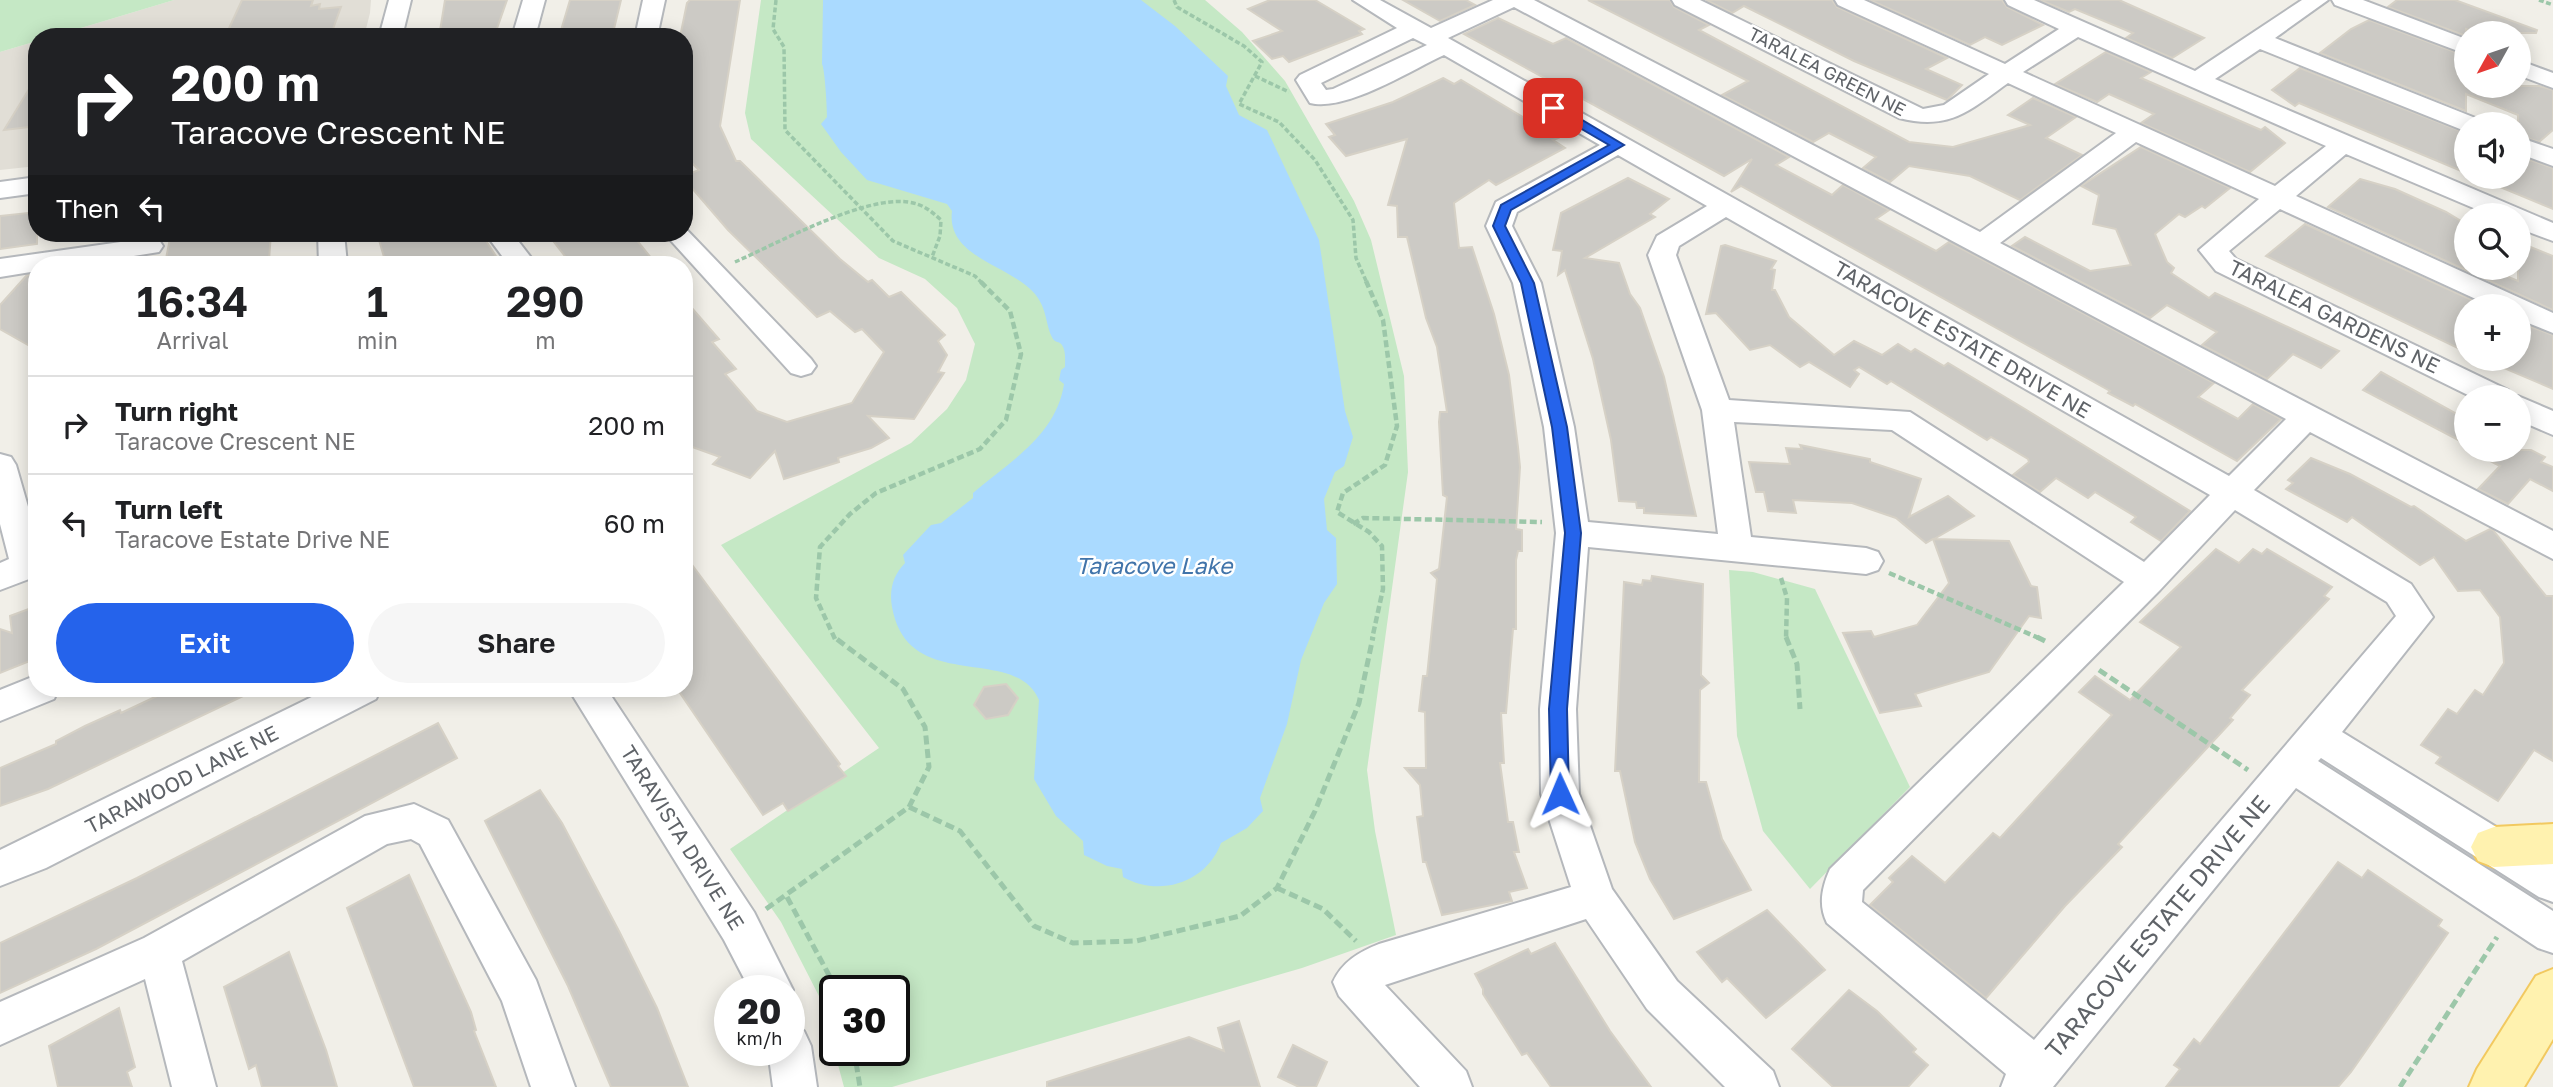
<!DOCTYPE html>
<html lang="en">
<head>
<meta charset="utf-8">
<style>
  :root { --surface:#fff; --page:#f6f6f6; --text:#202124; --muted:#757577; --line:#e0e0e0; --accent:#2563eb }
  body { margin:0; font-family:"Golos Text",sans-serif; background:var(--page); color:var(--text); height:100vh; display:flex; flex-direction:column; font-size:26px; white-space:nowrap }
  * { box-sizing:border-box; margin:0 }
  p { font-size:23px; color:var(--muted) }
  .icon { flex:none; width:38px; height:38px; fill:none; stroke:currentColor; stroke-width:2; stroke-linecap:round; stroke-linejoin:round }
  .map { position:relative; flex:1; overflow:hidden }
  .panel { position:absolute; left:28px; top:256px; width:665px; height:441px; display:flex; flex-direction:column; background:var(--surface); border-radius:28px; box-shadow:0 4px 18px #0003 }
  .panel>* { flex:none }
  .top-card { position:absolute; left:28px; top:28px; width:665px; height:214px; border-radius:28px; box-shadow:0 4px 18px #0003; background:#202124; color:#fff; overflow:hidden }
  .needle { width:46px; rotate:230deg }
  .controls { position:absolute; left:2454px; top:21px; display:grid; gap:14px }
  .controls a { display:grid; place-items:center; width:77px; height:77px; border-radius:50%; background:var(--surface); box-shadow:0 4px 18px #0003; font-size:35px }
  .speed { position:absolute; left:714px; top:975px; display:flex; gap:14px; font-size:35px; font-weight:700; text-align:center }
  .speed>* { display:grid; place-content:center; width:91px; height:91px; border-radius:50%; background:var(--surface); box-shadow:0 4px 18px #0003; line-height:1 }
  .speed small { font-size:18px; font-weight:400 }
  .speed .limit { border:4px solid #111; border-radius:10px; background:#fff; color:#111 }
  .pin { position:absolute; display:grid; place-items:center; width:60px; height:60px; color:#fff; margin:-30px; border-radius:14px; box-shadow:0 4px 10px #0006 }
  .me { position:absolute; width:77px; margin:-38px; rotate:359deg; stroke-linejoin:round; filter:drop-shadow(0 0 5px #0008) }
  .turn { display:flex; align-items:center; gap:24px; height:147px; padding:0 28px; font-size:32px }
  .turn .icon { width:91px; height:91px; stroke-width:2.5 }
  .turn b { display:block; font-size:49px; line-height:60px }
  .then { display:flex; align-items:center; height:66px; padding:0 28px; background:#0003; gap:14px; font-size:26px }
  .eta { display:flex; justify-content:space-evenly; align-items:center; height:119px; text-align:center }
  .eta b { font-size:42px; font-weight:600; line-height:49px }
  .button { display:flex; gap:14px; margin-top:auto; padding:14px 28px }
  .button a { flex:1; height:80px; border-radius:42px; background:var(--accent); color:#fff; font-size:28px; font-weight:600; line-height:80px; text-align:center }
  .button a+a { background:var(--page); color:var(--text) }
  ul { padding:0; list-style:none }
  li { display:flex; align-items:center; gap:21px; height:98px; padding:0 28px; border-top:2px solid var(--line) }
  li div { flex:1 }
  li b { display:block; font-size:26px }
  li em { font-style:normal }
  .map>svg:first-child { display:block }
  .education { fill:#e1ded6 }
  .green { fill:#c5e8c5; fill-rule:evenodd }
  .water { fill:#aadaff }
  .building { fill:#cccac5; stroke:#d6d1c6; stroke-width:2 }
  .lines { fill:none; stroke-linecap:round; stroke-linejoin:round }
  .minor-casing { stroke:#b5b8bc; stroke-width:4 }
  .major-casing { stroke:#f2c960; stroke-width:4 }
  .path-far2 { stroke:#9cc7a9; stroke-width:3.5; stroke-dasharray:5 2.5; stroke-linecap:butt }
  .path-far1 { stroke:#9cc7a9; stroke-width:4.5; stroke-dasharray:7 3.5; stroke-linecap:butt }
  .path { stroke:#9cc7a9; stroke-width:5; stroke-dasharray:9 4.5; stroke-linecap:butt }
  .minor { fill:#fff; fill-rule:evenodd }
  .major { fill:#fff2af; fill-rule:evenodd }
  .route { fill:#2563eb; stroke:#184099; stroke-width:2 }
  .labels { text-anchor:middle; stroke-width:5; stroke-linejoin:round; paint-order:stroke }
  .far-street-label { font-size:18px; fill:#5f6368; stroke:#fff }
  .street-label { font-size:21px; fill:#5f6368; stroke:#fff }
  .water-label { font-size:23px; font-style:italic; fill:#4174aa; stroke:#fff }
  .near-street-label { font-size:24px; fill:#5f6368; stroke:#fff }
</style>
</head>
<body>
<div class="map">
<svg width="2553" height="1087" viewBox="0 0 2553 1087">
  <rect width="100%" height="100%" fill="#f1efe8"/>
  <g class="education">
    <polygon points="174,0 371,0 370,13 364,37 51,37"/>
    <polygon points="37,41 37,166 0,170 0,52"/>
  </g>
  <g class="green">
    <polygon points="0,0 174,0 51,37 37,37 37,41 0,52"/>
    <path d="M761,0H1205L1242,32L1285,81L1354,201L1371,240L1404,376L1408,472L1367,770L1375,831L1396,935L1302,968L892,1087H844L820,998L781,922L730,849L879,748L721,545L911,443L947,409L966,380L975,344L957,308L925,279L879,258L751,139L745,113ZM835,990H894V1050H835Z"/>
    <polygon points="1729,570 1753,572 1815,589 1910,787 1810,889 1763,831 1737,736"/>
  </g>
  <path class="water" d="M823,0H1141L1175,26L1228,76L1226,86L1239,115L1267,130L1319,240L1345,411L1353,437L1344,466L1335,472L1324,499L1327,530L1336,538L1337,584L1324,603L1301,660L1287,724L1260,798L1263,811L1247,828L1221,843C1207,882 1160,898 1123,877L1122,869L1107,866L1084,855L1083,841L1056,816L1034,779L1039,700C1015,643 908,696 892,607C889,590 893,575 905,563L903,555L931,525L941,523L973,498V493C1010,461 1056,436 1064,384L1059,380L1061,370L1065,367C1065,360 1066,351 1062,345C1058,340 1057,344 1053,339C1045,325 1048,310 1035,294C1011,265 946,258 952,211L947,204L867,180L841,152L821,124L827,117C827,108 825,70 822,64Z"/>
  <g class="building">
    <polygon points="242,0 313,0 311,6 320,4 319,9 341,7 330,37 225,37"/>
    <polygon points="445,0 507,0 494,37 439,37"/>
    <polygon points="570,0 621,0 613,33 598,37 559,37"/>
    <polygon points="690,0 740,0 720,126 736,161 740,161 840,259 868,282 872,280 889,297 901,292 945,335 938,341 947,355 938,372 944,373 914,419 868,416 889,438 871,448 838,458 839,462 784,479 775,451 750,478 713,464 720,457 684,444 684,299 719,339 712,342 736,369 725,374 757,411 787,422 852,403 884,352 862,329 855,332 830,311 817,317 728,230 684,179 684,176 699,170 684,155 684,37 680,37 687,3"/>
    <polygon points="1270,0 1315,0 1364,29 1359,31 1362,34 1289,62 1283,56 1272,59 1253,41 1282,31 1248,9"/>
    <polygon points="1403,0 1466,0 1475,5 1440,21"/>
    <polygon points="1588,0 1670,0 1674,7 1709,25 1699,30 1909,142 1953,147 2030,125 2008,115 2033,98 2076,117 2046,138 2082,155 2020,200 1970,176 1909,166 1890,182 1863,168 1876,157 1829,133 1813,142 1722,95 1748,81"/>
    <polygon points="1706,0 1832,0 1837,7 1947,58 1926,69 1962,85 1947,100 1854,61 1744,6 1732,13"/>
    <polygon points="1870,0 2002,0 2007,7 2043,25 2002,45 1985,37 1970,45"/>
    <polygon points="2040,0 2119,0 2204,38 2172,58 2126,38 2133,33 2075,9 2069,12"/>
    <polygon points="2397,0 2455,0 2537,30 2536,33 2478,33 2466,29 2466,36 2388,7"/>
    <polygon points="1498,18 1553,44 1566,38 1789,157 1776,165 1832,195 1843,185 1889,210 1876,219 1936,251 1949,242 2214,383 2198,397 2238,419 2253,404 2281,419 2237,461 2135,404 2133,406 2108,393 2110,391 1741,186 1731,192 1752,159 1724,176 1464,34"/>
    <polygon points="2369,20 2466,56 2466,86 2539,86 2553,90 2553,130 2539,142 2518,135 2518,115 2466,94 2466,111 2320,53 2351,29"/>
    <polygon points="2106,52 2151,72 2141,78 2261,130 2265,127 2285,143 2250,172 2141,123 2154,114 2109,94 2097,102 2055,84"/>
    <polygon points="2300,68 2466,133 2466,173 2299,103 2295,106 2272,90"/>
    <polygon points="37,76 37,126 4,130"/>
    <polygon points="1443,78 1454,84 1461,80 1558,138 1553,140 1565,148 1496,185 1489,180 1454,203 1459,248 1472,247 1494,314 1509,375 1518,447 1520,467 1516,529 1522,530 1522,551 1518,551 1516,560 1516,629 1513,629 1506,713 1501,713 1504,763 1500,763 1508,822 1513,822 1519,852 1514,852 1527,888 1509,892 1512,901 1442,915 1426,862 1423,862 1417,817 1423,816 1420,785 1405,768 1426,768 1425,712 1419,711 1423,676 1427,676 1437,579 1431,573 1439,569 1447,497 1443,495 1439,422 1440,412 1447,412 1437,347 1426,318 1407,237 1398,237 1397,206 1388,205 1407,139 1346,156 1329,137 1335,135 1326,124 1393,102"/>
    <polygon points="2141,147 2230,188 2205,208 2202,206 2185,217 2179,214 2155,234 2167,262 2174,268 2171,273 2209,298 2215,293 2339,351 2321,368 2293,354 2267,379 2202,345 2217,332 2167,305 2150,318 2012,246 2025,237 2090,271 2131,265 2116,229 2093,224 2099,195 2081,186"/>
    <polygon points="2518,156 2553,168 2553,209 2476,177 2518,177"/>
    <polygon points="1628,178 1669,199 1650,214 1655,217 1585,258 1619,263 1630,294 1640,308 1664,377 1696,516 1644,513 1644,508 1637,508 1636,502 1619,501 1611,440 1593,359 1565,270 1558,275 1562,251 1553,250 1561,213"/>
    <polygon points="2360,179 2395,189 2446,212 2466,224 2466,268 2487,268 2518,281 2518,242 2553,256 2553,310 2328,207"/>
    <polygon points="37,212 37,244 0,249 0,216"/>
    <polygon points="2305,224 2485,306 2466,306 2466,352 2266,256"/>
    <polygon points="171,233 271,233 269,260 266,264 165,264"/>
    <polygon points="377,233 481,233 501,264 386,264"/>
    <polygon points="547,233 631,233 656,264 571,264"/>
    <polygon points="1725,245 1776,261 1771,269 1775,270 1772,290 1775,290 1789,317 1834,355 1854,341 1882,355 1898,344 1911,352 1915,349 1944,366 1948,363 2025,409 2190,511 2161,541 2131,522 2136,517 2095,492 2088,498 2056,478 2040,492 2013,475 2029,462 2028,459 1991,437 1987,440 1891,381 1887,384 1859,367 1854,370 1859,374 1850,387 1809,362 1800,367 1770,345 1750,350 1716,313 1706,314 1721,246"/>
    <polygon points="37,274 37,350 0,329 0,305 27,275"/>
    <polygon points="2518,322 2553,335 2553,389 2483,359 2518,359"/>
    <polygon points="2381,372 2466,419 2466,444 2363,390"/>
    <polygon points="1800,445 1870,459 1870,462 1921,479 1909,517 1948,496 1974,516 1934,539 2009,541 2031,586 2037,587 2041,618 2029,616 1989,672 1915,694 1921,706 1880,713 1843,633 1871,631 1874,637 1917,625 1949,583 1933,539 1926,543 1896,518 1852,503 1793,500 1796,513 1768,511 1764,492 1756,492 1749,462 1790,464 1786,448 1802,449"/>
    <polygon points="2469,450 2531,450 2545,457 2541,462 2553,467 2553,491 2530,479 2508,504 2478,489 2500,466"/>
    <polygon points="2311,458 2350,474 2411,507 2414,506 2466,541 2490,529 2493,530 2546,596 2553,596 2553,761 2534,750 2498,801 2436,763 2441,757 2421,745 2448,709 2457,714 2475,690 2483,695 2504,663 2500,617 2480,590 2458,591 2434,557 2420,565 2352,517 2347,522 2286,489 2293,483 2288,480"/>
    <polygon points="2216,549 2239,563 2253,549 2262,554 2267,549 2332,587 2324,596 2329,599 2242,690 2250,695 2230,718 2233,720 2118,844 2122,847 2065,906 1986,998 1870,905 1893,882 1889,878 1912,856 1945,883 1993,833 2000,838 2112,715 2079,692 2095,676 2130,700 2181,647 2140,622"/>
    <polygon points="684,554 840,764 838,766 846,776 788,811 783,803 763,815 678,690 684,688"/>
    <polygon points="1652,576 1703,584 1701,675 1709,683 1700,690 1699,782 1706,782 1722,839 1751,890 1674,919 1650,879 1635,842 1620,771 1615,771 1624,582 1642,585 1643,580 1651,581"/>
    <polygon points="37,606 37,658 0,673 0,629 12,633 10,616"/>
    <polygon points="1006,684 1018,698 1008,715 986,719 974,705 984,687"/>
    <polygon points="174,688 260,688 48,789 0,806 0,768 56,744 56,741 85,726 120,710 121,713"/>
    <polygon points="438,723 457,758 96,949 0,993 0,943 137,878"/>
    <polygon points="540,790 562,823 620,933 657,1008 688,1087 611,1087 568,986 485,821"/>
    <polygon points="2338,862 2362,878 2368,870 2442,920 2438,926 2448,933 2351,1072 2338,1087 2166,1087 2180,1069 2174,1065 2194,1039 2200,1044"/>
    <polygon points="409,875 471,1012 476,1030 474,1031 496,1087 414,1087 347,908"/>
    <polygon points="1767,910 1825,970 1766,1018 1727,978 1722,982 1697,952"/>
    <polygon points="1555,943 1610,1031 1651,1087 1551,1087 1527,1053 1522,1055 1483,994 1483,989 1475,974 1528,949 1531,954"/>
    <polygon points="289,952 326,1050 337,1087 262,1087 256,1065 249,1069 224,987"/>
    <polygon points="1849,990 1877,1011 1916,1049 1913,1052 1928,1065 1908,1087 1833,1087 1792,1049"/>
    <polygon points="119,1008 135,1067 127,1072 132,1087 58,1087 49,1046"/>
    <polygon points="1239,1021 1260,1087 1047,1087 1047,1082 1189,1037 1224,1051 1218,1028"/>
    <polygon points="1293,1045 1327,1062 1316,1087 1299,1087 1278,1077"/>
  </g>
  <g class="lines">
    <defs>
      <g id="minor">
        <polygon points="389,0 411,0 402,37 379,37"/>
        <polygon points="523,0 545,0 535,37 512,37"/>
        <polygon points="643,0 665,0 657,37 635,37"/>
        <path d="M1353,0H1380L1431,28L1493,0H1534L1980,232L2116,133L2008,83C1969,111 1949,131 1899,118L1675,5L1672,0H1700L1923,109L1944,105L1989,74L1838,5L1835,0H1864L2005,64L2059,29L2008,5L2005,0H2034L2195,71L2302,0H2328L2275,38L2478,119L2481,124H2466V131L2460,129L2260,49L2215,79L2553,223V241L2518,228V215H2490L2346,154L2296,196L2553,313V333L2518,319V306H2491L2280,209L2229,251L2236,259L2508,390L2512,397H2472L2216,271L2199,250L2259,199L2136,142L2000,243L2553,531V559L2310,432L2254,490L2411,584L2433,617L2342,732L2553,862V902L2539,897L2321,758L2318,761L2553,911V953L2538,948L2296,788L2053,1087H2001L2006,1074L1827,923C1818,905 1822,887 1830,869L2124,582L1892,430L1734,422L1751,537L1866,548L1878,552L1883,561L1878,570L1866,574L1588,547L1576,709L1579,794L1612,889L1677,981L1773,1071L1779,1087H1725L1647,1009L1586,919L1385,985L1466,1071L1472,1087H1420L1339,996L1333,982C1342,962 1359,952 1379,944L1571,887L1541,794L1540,709L1556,533L1544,427L1513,283L1486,226L1496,202L1600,145L1444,55C1411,70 1346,112 1310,103L1296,80L1300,75L1397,28ZM1514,7L2286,419L2229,476L1448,38ZM2078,37L2326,146L2275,186L2023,72ZM1413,38L1427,45L1333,89L1326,90L1321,83ZM1618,155L1707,206L1657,236L1648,255L1702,410L1718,534L1588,522L1574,427L1541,283L1512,226L1517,212ZM1726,217L2210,495L2144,562L1910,412L1729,400L1676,255L1679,246ZM2235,510L2387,602L2396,616L2034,1040L1862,902L1863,890L2160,590Z"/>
        <polygon points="2332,0 2363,0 2466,39 2466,54 2335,5"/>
        <polygon points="2518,60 2553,73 2553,88 2518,75"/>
        <polygon points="2518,137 2553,149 2553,166 2518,153"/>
        <polygon points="37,177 37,193 0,198 0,182"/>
        <polygon points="684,227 811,359 816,366 811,373 801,376 791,373 664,233 684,233"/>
        <polygon points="318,233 344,233 347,264 319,264"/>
        <polygon points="485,233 512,233 536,264 508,264"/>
        <polygon points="149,238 159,240 163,246 159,252 83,264 37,264 37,271 0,277 0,259"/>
        <polygon points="2518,396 2553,411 2553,435 2518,420 2518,397 2515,397"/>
        <polygon points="0,454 11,457 16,465 37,538 37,576 0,590 0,563 9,559 0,524"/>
        <polygon points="37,675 37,688 59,688 54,699 0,721 0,690"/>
        <polygon points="330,688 381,688 376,699 46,868 0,886 0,850"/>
        <polygon points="568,688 606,688 754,912 793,990 789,999 789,990 750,990 724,940"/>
        <polygon points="414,804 448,820 536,980 575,1087 531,1087 502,1001 420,844 411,839 387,844 182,961 216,1087 172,1087 145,979 0,1045 0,1002 144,938 365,816"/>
        <polygon points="789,1025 804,1031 811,1046 817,1087 773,1087 768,1050 789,1050"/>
      </g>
      <g id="major">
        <polygon points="2553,824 2553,864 2494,867 2478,861 2471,847 2478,833 2494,827"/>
        <polygon points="2553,969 2553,1039 2524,1087 2469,1087 2477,1069 2536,976"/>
      </g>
    </defs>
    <use href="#minor" class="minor-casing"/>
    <use href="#major" class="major-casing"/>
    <g class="path-far2">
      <polyline points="776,0 773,29 784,47 785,130 893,241 975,276 982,283"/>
      <polyline points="1174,0 1177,7 1244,46 1262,62 1239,104 1279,122 1315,160 1353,220 1356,258 1367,283"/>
      <polyline points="2539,0 2553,5"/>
      <polyline points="1255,76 1289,92"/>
      <path d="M735,262C778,243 863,196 908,202C923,204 931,211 941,220L940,236L932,257"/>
    </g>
    <g class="path-far1">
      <polyline points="1366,281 1383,320 1397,426 1385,465 1343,493 1337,512 1369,532 1382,546 1383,589 1372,639"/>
      <polyline points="1353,524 1363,518 1542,522"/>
      <polyline points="1889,573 2041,639"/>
      <polyline points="1781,578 1787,598 1786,639"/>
      <polyline points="835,639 816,598 820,547 850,514 876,493 980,449 1006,420 1021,354 1010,311 980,281"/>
    </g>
    <g class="path">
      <polyline points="1786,637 1797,664 1800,709"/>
      <polyline points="2037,637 2045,641"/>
      <polyline points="2099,670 2248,770"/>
      <polyline points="909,807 960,831 1034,926 1073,943 1136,941 1240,916 1277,888 1315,811 1359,703 1373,637"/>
      <polyline points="1277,888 1323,909 1356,941"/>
      <polyline points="787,897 837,990"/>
      <polyline points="766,909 909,807 929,767 925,727 903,689 834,637"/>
      <polyline points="854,1050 860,1087"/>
      <polyline points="2400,1087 2497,937"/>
    </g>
    <use href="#minor" class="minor"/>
    <use href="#major" class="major"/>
  </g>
  <polygon class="route" points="1549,105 1557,105 1624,145 1511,210 1505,226 1534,283 1567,427 1581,533 1567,709 1569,794 1566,800 1553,800 1551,794 1549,709 1565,533 1552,427 1521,283 1493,226 1501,205 1609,145 1549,110"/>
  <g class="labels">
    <g class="far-street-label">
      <text transform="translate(1827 72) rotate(27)" y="6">TARALEA GREEN NE</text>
    </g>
    <g class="street-label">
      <text transform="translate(2334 317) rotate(26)" y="7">TARALEA GARDENS NE</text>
      <text transform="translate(1962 340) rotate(30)" y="7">TARACOVE ESTATE DRIVE NE</text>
      <text transform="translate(182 780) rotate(-27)" y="7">TARAWOOD LANE NE</text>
      <text transform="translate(682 838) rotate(58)" y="7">TARAVISTA DRIVE NE</text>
    </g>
    <g class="water-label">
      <text x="1154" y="574">Taracove Lake</text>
    </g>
    <g class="near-street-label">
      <text transform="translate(2158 927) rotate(-50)" y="8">TARACOVE ESTATE DRIVE NE</text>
    </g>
  </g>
</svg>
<div class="controls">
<a><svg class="needle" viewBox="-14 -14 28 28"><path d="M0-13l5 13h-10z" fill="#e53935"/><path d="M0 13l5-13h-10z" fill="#757577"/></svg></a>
<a><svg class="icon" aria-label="sound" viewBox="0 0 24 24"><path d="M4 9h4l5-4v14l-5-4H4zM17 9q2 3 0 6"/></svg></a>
<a><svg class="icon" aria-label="search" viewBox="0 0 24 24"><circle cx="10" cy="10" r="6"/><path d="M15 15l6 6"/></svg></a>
<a>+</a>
<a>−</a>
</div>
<div class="speed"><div>20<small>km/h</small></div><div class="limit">30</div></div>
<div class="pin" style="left:1553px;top:108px;background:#d93025"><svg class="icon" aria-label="arrive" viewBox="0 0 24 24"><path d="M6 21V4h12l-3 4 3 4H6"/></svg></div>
<svg class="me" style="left:1560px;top:794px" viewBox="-20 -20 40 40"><path d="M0-17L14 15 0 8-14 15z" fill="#2563eb" stroke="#fff" stroke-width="4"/></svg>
<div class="top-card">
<div class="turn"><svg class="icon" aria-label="right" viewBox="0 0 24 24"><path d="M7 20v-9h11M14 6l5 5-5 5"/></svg><div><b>200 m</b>Taracove Crescent NE</div></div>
<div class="then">Then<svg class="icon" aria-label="left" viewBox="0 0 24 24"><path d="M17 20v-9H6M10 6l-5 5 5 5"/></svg></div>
</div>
<section class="panel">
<div class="eta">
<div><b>16:34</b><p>Arrival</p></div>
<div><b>1</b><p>min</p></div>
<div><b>290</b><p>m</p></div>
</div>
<ul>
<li><svg class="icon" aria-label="right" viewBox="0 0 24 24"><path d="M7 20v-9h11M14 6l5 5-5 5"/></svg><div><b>Turn right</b><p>Taracove Crescent NE</p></div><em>200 m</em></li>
<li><svg class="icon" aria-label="left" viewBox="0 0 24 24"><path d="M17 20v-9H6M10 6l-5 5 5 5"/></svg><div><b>Turn left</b><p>Taracove Estate Drive NE</p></div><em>60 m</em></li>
</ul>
<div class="button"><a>Exit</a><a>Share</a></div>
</section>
</div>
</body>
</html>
